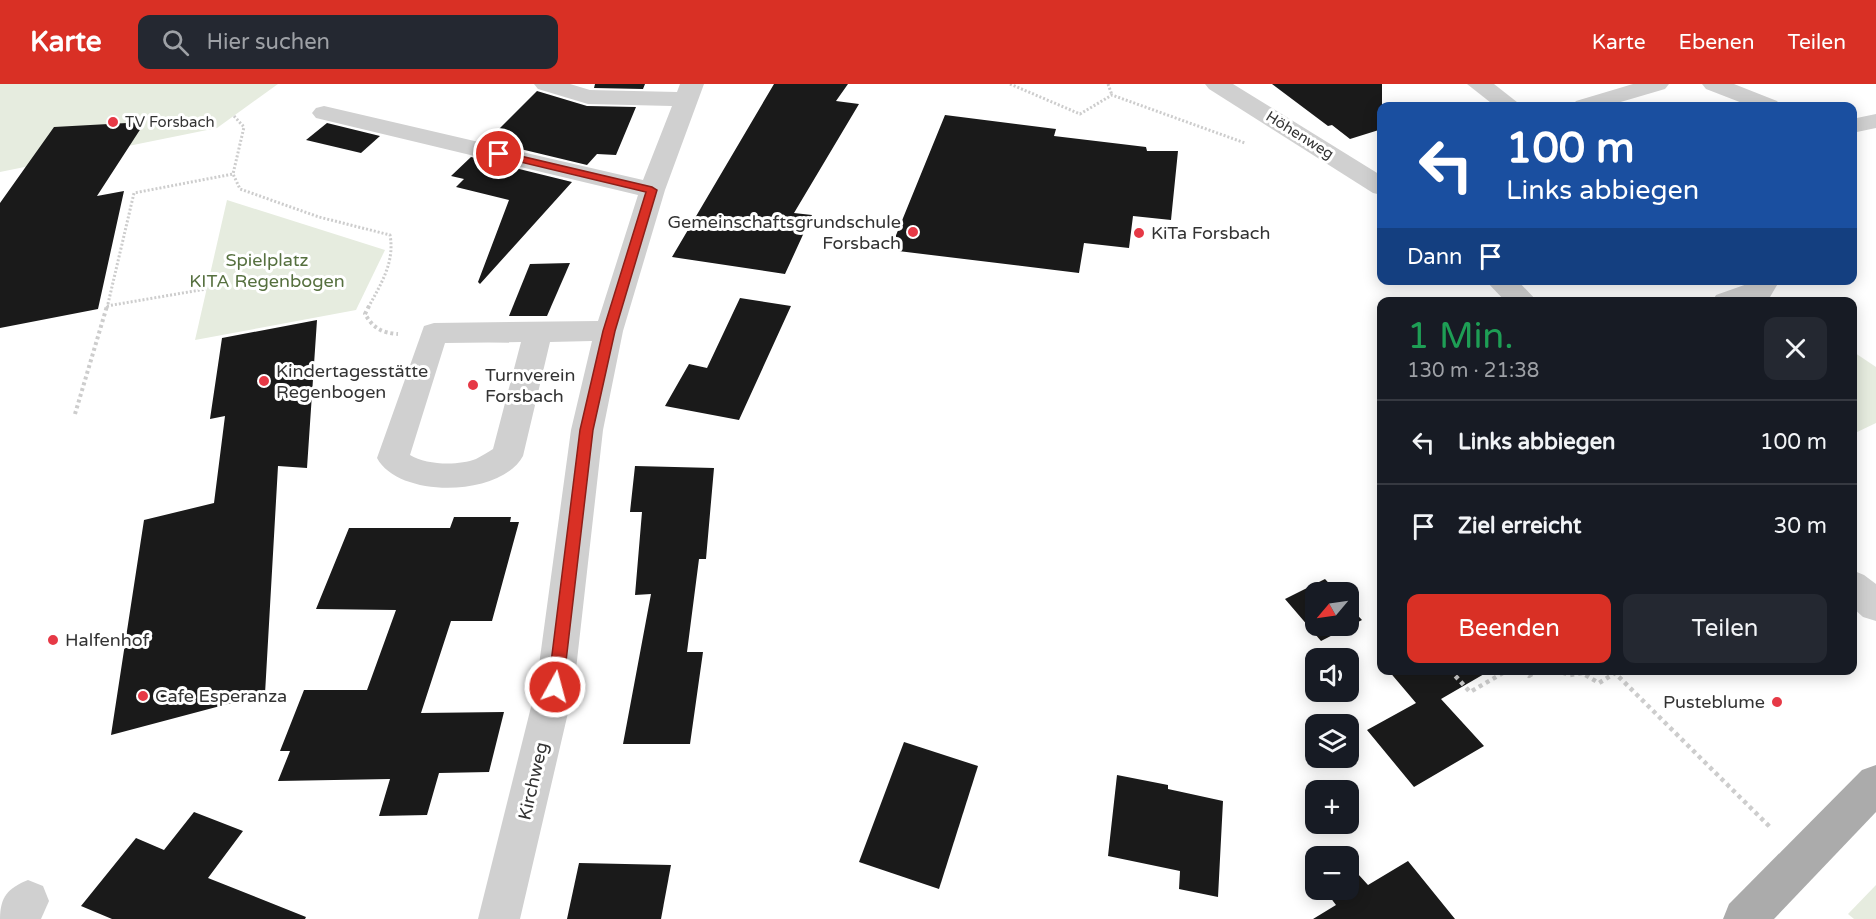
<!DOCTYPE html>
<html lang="de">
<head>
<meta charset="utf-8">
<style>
  :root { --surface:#171b24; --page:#242831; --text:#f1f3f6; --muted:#9ea1a6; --line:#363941; --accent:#d93025 }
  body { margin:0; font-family:"Varela Round",sans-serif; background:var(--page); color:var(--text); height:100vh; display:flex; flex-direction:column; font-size:22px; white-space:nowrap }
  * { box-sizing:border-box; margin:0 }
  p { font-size:20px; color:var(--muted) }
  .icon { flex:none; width:33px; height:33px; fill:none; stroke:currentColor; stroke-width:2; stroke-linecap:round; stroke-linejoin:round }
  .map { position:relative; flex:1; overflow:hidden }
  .side { position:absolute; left:1377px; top:213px; width:480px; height:378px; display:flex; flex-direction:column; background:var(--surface); border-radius:12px; box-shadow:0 3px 15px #0003 }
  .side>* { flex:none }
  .guide { position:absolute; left:1377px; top:18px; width:480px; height:183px; border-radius:12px; box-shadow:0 3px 15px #0003; background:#1a4fa0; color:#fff; overflow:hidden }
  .needle { width:39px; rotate:241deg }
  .buttons { position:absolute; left:1305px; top:498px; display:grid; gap:12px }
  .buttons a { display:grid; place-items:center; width:54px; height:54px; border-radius:12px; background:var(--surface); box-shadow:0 3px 15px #0003; font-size:30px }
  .pin { position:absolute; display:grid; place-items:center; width:51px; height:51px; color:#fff; margin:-26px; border:3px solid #fff; border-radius:50%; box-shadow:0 2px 6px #0007 }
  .me { position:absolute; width:66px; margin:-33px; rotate:7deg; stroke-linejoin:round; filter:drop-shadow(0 0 4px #0008) }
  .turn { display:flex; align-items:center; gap:21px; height:126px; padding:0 30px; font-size:27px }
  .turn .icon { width:78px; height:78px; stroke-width:2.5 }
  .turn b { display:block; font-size:42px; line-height:51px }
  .then { display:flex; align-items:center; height:57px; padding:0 30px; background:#0003; gap:12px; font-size:22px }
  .round { display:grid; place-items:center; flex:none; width:63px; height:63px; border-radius:12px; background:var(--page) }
  .head { display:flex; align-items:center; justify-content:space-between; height:102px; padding:0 30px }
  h1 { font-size:36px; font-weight:600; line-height:45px; color:#1e9e55 }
  .action { display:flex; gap:12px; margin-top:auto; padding:12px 30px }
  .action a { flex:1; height:69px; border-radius:12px; background:var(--accent); color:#fff; font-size:24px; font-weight:600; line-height:69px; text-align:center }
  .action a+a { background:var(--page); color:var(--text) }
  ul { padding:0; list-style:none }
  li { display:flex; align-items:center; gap:18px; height:84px; padding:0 30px; border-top:2px solid var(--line) }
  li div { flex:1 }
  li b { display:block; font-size:22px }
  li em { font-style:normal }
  header { display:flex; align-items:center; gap:36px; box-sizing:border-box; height:84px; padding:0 30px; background:var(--accent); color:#fff }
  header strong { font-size:28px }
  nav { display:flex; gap:33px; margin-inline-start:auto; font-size:21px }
  .search { width:420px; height:54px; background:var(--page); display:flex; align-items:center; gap:15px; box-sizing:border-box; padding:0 21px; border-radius:12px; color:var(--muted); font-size:22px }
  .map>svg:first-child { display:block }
  .green { fill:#e6ecdf }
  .building { fill:#1a1a1a }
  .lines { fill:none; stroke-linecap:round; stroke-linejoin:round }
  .path-far2 { stroke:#cdcdcd; stroke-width:3; stroke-dasharray:2 2; stroke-linecap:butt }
  .path-far1 { stroke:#cdcdcd; stroke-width:4; stroke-dasharray:3 3; stroke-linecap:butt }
  .path { stroke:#cdcdcd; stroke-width:4.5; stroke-dasharray:4 4; stroke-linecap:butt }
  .minor { fill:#d0d0d0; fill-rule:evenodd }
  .major { fill:#ababab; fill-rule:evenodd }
  .route { fill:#d93025; stroke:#8d1f18; stroke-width:1.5 }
  .poi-dot { fill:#e63946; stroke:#fff; stroke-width:2 }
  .labels { text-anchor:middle; stroke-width:6; stroke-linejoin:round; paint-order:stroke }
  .far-poi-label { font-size:15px; fill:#333; stroke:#fff; text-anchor:start }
  .far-street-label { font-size:15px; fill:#333; stroke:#fff }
  .poi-label { font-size:18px; fill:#333; stroke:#fff; text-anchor:start }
  .park-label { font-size:18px; fill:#56703f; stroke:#fff }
  .street-label { font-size:18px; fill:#333; stroke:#fff }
</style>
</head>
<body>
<header>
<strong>Karte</strong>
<div class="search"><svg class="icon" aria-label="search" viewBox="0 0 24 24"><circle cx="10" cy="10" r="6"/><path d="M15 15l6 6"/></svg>Hier suchen</div>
<nav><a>Karte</a><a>Ebenen</a><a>Teilen</a></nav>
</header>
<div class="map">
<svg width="1876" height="835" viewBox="0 0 1876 835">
  <rect width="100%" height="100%" fill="#fff"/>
  <g class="green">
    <polygon points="0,0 278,0 217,44 0,88"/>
    <polygon points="227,116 385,166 356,226 195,256"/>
    <polygon points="1852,267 1876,283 1876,339 1853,350"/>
    <polygon points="1876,801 1876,835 1854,835 1848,830"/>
  </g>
  <g class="building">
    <polygon points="595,0 645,0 643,5 594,4"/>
    <polygon points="774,0 848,0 836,17 859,20 794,129 812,131 785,190 672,173"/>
    <polygon points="1272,0 1382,0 1382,45 1350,55 1332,41 1328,42"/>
    <polygon points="537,7 587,22 636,23 616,71 597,70 587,81 487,57"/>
    <polygon points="945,31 1056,45 1054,52 1146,63 1147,67 1178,67 1171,136 1133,132 1129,164 1084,159 1079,189 890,166"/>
    <polygon points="145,38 97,112 124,107 98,225 0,244 0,119 54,43"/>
    <polygon points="327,39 380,52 361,69 306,56"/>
    <polygon points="471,73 572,98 480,200 478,198 509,116 456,103 464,95 451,92"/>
    <polygon points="570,179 547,232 509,232 530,180"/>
    <polygon points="740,214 791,222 739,336 665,322 689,280 707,284"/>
    <polygon points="317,236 307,384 278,382 265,610 111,651 144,436 214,419 225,332 210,335 222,254"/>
    <polygon points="635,382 714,384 706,475 699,475 687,568 703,568 690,660 623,660 651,510 635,511 642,428 630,428"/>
    <polygon points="454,433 511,433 510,438 519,438 492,537 451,537 421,629 504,628 489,688 439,689 427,731 379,732 390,695 278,697 290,667 280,667 304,606 367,606 396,526 316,525 349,444 450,444"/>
    <polygon points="1325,495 1337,508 1316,508 1316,542 1348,542 1348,521 1362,536 1321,557 1285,515"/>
    <polygon points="1388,586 1491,586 1441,615 1484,662 1414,703 1367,646 1416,619"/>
    <polygon points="904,658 978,682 939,805 859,778"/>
    <polygon points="1117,691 1168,701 1168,705 1223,717 1218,813 1179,805 1180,787 1108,772"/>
    <polygon points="194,728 243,747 208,794 306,833 305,835 112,835 81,822 136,754 164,766"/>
    <polygon points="1408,777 1455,835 1313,835 1336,821 1327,809 1333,806 1348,806 1348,796 1358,790 1368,801"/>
    <polygon points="579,779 671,781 661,835 567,835"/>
  </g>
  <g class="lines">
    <g class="path-far2">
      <polyline points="1010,0 1080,30 1112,11 1245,59"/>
      <polyline points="1108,0 1112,11"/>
      <path d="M234,32L244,43L233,90L240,105L319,133L390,151C395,178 381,200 368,224"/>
      <polyline points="107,222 206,205"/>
      <polyline points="107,224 134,109 233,90"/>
    </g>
    <g class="path-far1">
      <path d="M369,222L365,230C373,244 382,249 398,250"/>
      <polyline points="75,330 107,222"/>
    </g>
    <g class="path">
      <polyline points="1450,586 1470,608 1508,586"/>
      <polyline points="1523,586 1529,592 1538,586"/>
      <polyline points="1555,586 1570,591 1582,589 1599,599 1615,589 1772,745"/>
    </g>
    <g class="minor">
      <path d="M534,0H570L590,6L677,8L680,0H704L665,106L623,247L603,346L574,603L520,835H478L536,603L571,346L592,257L550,258L523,372C501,413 399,415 377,374L424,242L434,239L598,237L638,111L316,34L312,29L316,24L324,22L643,96L672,22L588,20L538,5ZM521,258L493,365C488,368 482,372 476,375C458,382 426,381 410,371L445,259Z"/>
      <polygon points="1205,0 1233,0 1382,92 1382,111 1373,109 1209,5"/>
      <polygon points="1467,0 1494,0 1522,22 1495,22"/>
      <polygon points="1633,0 1669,0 1665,5 1607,22 1572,22 1576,17"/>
      <polygon points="1702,0 1734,0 1777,17 1781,22 1750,22 1706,5"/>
      <polygon points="1876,30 1876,44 1852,49 1852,35"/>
      <polygon points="1485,196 1517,196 1538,218 1506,218"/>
      <polygon points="1752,196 1780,196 1770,213 1756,218 1712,218 1716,211 1750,199"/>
      <polygon points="1852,486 1864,491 1876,500 1876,537 1863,533 1852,523"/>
      <path d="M28,796L43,802L49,817L41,835H0C0,813 8,804 28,796Z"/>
    </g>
    <polygon class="major" points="1876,681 1876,728 1774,835 1723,835 1729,820 1862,686"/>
  </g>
  <polygon class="route" points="499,67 652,103 657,106 615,247 593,346 563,603 561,608 555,610 550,608 548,603 580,346 603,247 646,108 495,72 495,68"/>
  <g class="poi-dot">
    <circle cx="113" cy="38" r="6"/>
    <circle cx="913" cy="148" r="6"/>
    <circle cx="1139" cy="149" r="6"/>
    <circle cx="264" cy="297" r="6"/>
    <circle cx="473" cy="301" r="6"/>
    <circle cx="53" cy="556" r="6"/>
    <circle cx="143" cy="612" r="6"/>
    <circle cx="1777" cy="618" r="6"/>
  </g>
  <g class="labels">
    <g class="far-poi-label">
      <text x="125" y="43">TV Forsbach</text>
    </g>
    <g class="far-street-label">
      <text transform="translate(1300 51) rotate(32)" y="5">Höhenweg</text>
    </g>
    <g class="poi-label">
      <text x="901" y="144" text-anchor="end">Gemeinschaftsgrundschule<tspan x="901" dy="21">Forsbach</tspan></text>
      <text x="1151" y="155">KiTa Forsbach</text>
      <text x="276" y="293">Kindertagesstätte<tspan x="276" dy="21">Regenbogen</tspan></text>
      <text x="485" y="297">Turnverein<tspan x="485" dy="21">Forsbach</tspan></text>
      <text x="65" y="562">Halfenhof</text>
      <text x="155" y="618">Cafe Esperanza</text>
      <text x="1765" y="624" text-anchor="end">Pusteblume</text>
    </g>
    <g class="park-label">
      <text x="267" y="182">Spielplatz<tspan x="267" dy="21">KITA Regenbogen</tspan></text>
    </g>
    <g class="street-label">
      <text transform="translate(533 697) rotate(-77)" y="6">Kirchweg</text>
    </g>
  </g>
</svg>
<div class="buttons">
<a><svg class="needle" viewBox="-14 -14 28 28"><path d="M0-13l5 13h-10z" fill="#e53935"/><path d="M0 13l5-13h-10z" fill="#9ea1a6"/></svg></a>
<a><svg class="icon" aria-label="sound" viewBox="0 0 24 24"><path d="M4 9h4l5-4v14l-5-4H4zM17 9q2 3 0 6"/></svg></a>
<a><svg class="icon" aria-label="layers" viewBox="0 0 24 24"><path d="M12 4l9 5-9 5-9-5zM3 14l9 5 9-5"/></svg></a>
<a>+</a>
<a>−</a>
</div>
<div class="pin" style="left:499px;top:70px;background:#d93025"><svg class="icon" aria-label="arrive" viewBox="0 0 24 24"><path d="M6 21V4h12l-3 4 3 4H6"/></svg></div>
<svg class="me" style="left:555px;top:603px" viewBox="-20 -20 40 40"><circle r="17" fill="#d93025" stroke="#fff" stroke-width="3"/><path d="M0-11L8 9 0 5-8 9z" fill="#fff"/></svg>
<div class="guide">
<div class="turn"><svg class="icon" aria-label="left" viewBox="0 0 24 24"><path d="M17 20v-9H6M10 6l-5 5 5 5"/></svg><div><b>100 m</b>Links abbiegen</div></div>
<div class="then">Dann<svg class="icon" aria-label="arrive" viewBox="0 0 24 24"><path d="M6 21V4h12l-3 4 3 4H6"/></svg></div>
</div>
<section class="side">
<div class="head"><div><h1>1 Min.</h1><p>130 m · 21:38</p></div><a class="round"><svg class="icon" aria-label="close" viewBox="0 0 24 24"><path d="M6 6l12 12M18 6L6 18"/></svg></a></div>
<ul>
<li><svg class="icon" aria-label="left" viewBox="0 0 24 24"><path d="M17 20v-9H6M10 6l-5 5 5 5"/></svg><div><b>Links abbiegen</b></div><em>100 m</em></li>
<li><svg class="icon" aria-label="arrive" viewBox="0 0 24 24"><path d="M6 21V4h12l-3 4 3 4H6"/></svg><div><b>Ziel erreicht</b></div><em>30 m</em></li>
</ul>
<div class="action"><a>Beenden</a><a>Teilen</a></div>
</section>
</div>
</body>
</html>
